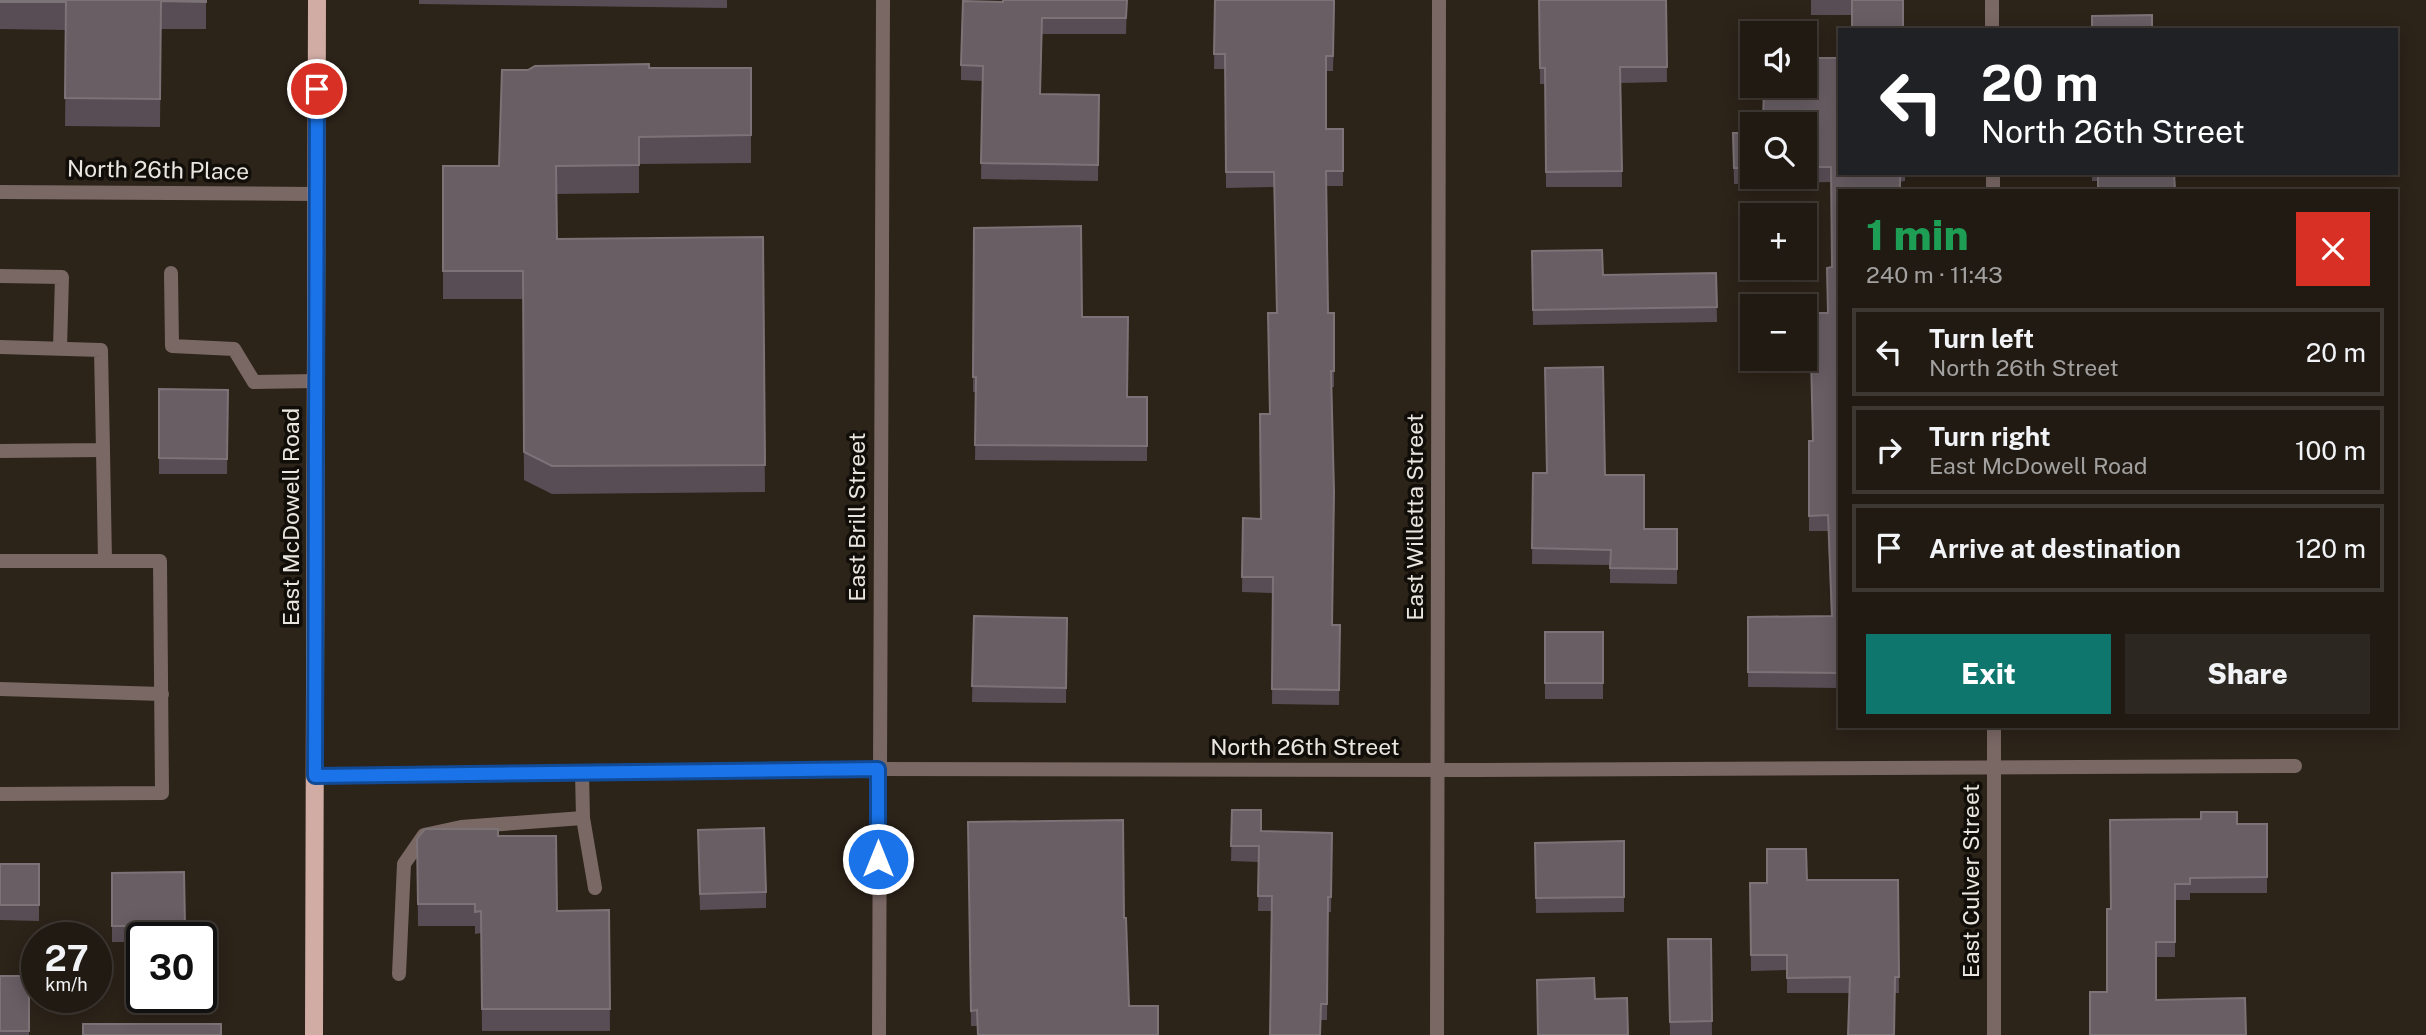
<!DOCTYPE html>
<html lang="en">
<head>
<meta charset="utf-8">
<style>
  :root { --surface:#211a13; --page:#2d2721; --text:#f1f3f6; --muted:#a2a1a0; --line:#3e3833; --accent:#0f766e }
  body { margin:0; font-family:"Public Sans",sans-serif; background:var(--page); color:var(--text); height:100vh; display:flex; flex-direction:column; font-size:26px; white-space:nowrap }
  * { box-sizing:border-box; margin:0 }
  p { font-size:23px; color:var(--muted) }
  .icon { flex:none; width:38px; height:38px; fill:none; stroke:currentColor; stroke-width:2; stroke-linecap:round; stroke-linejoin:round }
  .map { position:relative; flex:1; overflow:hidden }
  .sheet { position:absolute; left:1838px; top:189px; width:560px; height:539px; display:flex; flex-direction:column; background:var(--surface); border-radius:0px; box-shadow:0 4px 18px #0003,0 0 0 2px var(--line) }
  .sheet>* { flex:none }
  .banner { position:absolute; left:1838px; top:28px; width:560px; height:147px; border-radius:0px; box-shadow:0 4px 18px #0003,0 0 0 2px var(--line); background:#202124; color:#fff; overflow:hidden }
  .controls { position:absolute; left:1740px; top:21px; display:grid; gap:14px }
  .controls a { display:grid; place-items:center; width:77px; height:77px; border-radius:0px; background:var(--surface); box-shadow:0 4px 18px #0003,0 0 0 2px var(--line); font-size:35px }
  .speed { position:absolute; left:21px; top:922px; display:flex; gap:14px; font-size:35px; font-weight:700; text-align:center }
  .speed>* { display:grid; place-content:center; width:91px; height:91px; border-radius:50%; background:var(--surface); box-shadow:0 4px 18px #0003,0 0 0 2px var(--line); line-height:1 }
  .speed small { font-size:18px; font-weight:400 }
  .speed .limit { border:4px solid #111; border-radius:10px; background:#fff; color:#111 }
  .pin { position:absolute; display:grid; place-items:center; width:60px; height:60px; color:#fff; margin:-30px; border:4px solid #fff; border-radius:50%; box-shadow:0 2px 7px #0007 }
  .me { position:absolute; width:77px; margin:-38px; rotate:0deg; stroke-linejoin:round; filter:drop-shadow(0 0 5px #0008) }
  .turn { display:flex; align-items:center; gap:24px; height:147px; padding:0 28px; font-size:32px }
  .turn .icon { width:91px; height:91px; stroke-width:2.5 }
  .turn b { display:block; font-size:49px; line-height:60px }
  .round { display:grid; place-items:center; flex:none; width:74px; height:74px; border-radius:0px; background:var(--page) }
  .overview { display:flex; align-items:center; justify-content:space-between; height:119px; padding:0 28px }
  h1 { font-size:42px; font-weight:800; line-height:52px; color:#1e9e55 }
  .cta { display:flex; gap:14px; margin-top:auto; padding:14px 28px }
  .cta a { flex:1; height:80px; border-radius:0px; background:var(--accent); color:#fff; font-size:28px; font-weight:800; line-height:80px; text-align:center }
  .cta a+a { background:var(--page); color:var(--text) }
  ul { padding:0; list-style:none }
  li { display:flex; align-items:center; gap:21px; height:88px; margin:0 14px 10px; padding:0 14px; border:4px solid var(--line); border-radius:0px }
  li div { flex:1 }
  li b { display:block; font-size:26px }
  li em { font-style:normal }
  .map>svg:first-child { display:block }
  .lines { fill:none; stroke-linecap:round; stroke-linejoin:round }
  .lane { stroke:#7a6865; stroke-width:14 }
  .street { stroke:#7a6865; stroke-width:14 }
  .primary { stroke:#d0aca5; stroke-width:18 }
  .wall { fill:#584d55 }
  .building { fill:#685e64; stroke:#7c7377; stroke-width:2 }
  .route-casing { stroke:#114b97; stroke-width:18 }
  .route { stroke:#1a73e8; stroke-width:12 }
  .labels { text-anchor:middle; stroke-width:7; stroke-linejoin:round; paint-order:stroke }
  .street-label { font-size:23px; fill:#ebe5df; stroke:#110d09 }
</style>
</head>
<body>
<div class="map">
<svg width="2426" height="1035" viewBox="0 0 2426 1035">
  <rect width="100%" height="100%" fill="#2c2319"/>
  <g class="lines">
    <g class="lane">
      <polyline points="171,273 172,346 234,349 254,382 316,381"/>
      <polyline points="0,276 62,277 60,348"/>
      <polyline points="0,347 101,350 103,450 0,451"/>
      <polyline points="103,450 105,561"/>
      <polyline points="0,561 160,561 162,793 0,794"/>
      <polyline points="0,689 162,694"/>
      <polyline points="582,772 583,818"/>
      <polyline points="399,974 404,864 424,835 461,827 583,818 595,888"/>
    </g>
    <g class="street">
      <polyline points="1992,0 1992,30"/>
      <polyline points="1993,173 1993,191"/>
      <polyline points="0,192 316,194"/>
      <polyline points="1994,726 1994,1035"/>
      <polyline points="315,776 878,769 1477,770 2295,766"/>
      <polyline points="879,1035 883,0"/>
      <polyline points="1437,1035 1439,0"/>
    </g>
    <polyline class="primary" points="314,1035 317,0"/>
  </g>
  <g class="wall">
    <polygon points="0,0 206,0 206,29 161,29 160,127 65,126 66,30 0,29"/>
    <polygon points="419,0 727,0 727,8 419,4"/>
    <polygon points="1127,0 1126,34 1042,34 1040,94 1099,95 1098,181 981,179 982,81 961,80 961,65 1003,2"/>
    <polygon points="1215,0 1335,0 1333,71 1326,71 1326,129 1343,129 1343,186 1327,186 1328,313 1334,313 1334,387 1332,387 1332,625 1340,625 1339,705 1272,704 1273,593 1242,592 1243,518 1261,519 1269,414 1277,313 1274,187 1226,188 1225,69 1214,69"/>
    <polygon points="1539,0 1666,0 1667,82 1621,83 1622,187 1546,187 1545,84 1540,84"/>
    <polygon points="1811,0 1903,0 1852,15 1811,15"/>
    <polygon points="649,68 751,68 751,163 639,164 639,193 556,194 557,239 763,237 765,492 552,494 524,480 523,299 443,299 443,166 499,166 528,70"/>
    <polygon points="1804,124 1839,173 1905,173 1905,181 1839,191 1839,688 1748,687 1748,617 1831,616 1828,531 1809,531 1809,441 1812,441 1828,313 1832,267 1831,182 1734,184 1733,133 1752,133 1752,177 1804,177"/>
    <polygon points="2092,173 2174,173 2098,191 2098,181 2092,181"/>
    <polygon points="974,228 1082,317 1128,397 1147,397 1147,461 975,460 976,392 973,392"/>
    <polygon points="1532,251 1603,275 1716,273 1717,322 1533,325"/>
    <polygon points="159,389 228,390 227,474 159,474"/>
    <polygon points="1533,473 1605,475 1644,529 1677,529 1677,584 1610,583 1610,565 1532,564"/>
    <polygon points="974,616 1067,618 1066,703 972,702"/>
    <rect x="1545" y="632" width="58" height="67"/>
    <polygon points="1232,810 1261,831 1332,833 1331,912 1328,912 1327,1020 1321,1020 1272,911 1258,911 1259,862 1231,861"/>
    <polygon points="1123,820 977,1026 971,1026 968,822"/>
    <polygon points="2237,824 2267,824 2267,893 2190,893 2190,900 2175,900 2175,957 2156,957 2156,1000 2246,1035 2107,992 2111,909"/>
    <polygon points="498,836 557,911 609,910 610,1031 482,1031 481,933 475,934 475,926 418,926 417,839"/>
    <polygon points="1624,841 1624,912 1536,913 1535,843"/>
    <polygon points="698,845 766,892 766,908 700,910"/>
    <polygon points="0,864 39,864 39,921 0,920"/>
    <polygon points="184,872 185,938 142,938 142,942 112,942 112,873"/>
    <polygon points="1807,880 1898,880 1899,993 1787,993 1787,970 1751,971 1750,883"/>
    <polygon points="1668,939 1711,939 1712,1035 1670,1035"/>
    <rect x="0" y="976" width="29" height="59"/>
  </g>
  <g class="building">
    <polygon points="0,0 206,0 206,2 161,1 160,99 65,98 66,2 0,2"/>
    <polygon points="1003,0 1127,0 1126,18 1042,18 1040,94 1099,95 1098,165 981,163 983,66 961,65 963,1 1003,2"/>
    <polygon points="1215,0 1334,0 1333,56 1326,56 1326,129 1343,129 1343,171 1326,171 1328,313 1334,313 1334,371 1331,371 1334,492 1332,625 1340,625 1339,690 1272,689 1273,577 1242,577 1243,518 1261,519 1260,414 1270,414 1268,313 1277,313 1274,172 1226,172 1225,54 1214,54"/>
    <polygon points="1539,0 1666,0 1667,67 1620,67 1622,171 1546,172 1545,68 1540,68"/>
    <rect x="1852" y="0" width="51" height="30"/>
    <polygon points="2152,15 2152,30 2092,30 2092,16"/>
    <polygon points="1804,58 1839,58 1839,173 1900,173 1900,191 1839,191 1839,673 1748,672 1748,617 1832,616 1828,515 1809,516 1809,441 1813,441 1810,313 1828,313 1827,268 1832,267 1831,167 1804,167 1804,124 1763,124 1764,86 1804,86"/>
    <polygon points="649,64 649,68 751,68 751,135 639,137 639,165 556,166 557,239 763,237 765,465 552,466 524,452 523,271 443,271 443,166 499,166 502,70 528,70 535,66"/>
    <polygon points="1733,133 1752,133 1752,168 1734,168"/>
    <polygon points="2098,173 2174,173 2175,189 2226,188 2226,191 2098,191"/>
    <polygon points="1081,226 1082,317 1128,317 1127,397 1147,397 1147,446 975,445 976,377 973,377 974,228"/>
    <polygon points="1602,250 1603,275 1716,273 1717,307 1533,310 1532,251"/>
    <polygon points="1603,367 1605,475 1644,475 1644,529 1677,529 1677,569 1610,568 1611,550 1532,548 1533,473 1547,473 1545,368"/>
    <polygon points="159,389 228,390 227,459 159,458"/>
    <polygon points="974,616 1067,618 1066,688 972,686"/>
    <rect x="1545" y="632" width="58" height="51"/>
    <polygon points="1232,810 1261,810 1261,831 1332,833 1331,897 1328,897 1327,1004 1321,1004 1320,1035 1270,1035 1272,896 1258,896 1259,846 1231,846"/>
    <polygon points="2201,812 2237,812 2237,824 2267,824 2267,877 2190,878 2190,884 2175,884 2175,942 2156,942 2156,1000 2245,998 2246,1035 2090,1035 2090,992 2107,992 2107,909 2111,909 2110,820 2201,819"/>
    <polygon points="1123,820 1124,918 1126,918 1129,1006 1158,1006 1158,1035 978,1035 977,1010 971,1011 968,822"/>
    <polygon points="764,828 766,892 700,894 698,830"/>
    <polygon points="425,829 498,829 498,836 556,836 557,911 609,910 610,1009 482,1009 481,911 475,912 475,904 418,904 417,839"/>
    <polygon points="1624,841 1624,897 1536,898 1535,843"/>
    <polygon points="1767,849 1806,849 1807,880 1898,880 1899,977 1895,977 1894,1035 1848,1035 1850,977 1787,978 1787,955 1751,955 1750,883 1767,883"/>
    <rect x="0" y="864" width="39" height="41"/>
    <polygon points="184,872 185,926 112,926 112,873"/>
    <polygon points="1668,939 1711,939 1712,1021 1670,1022"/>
    <rect x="0" y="976" width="29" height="55"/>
    <polygon points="1594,978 1595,999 1627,998 1628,1035 1538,1035 1537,980"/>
    <rect x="83" y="1024" width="138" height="11"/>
  </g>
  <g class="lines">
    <defs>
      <polyline id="route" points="317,89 315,776 878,769 878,859"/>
    </defs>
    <use href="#route" class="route-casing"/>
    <use href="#route" class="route"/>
  </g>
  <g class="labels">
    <g class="street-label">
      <text transform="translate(158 170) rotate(1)" y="8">North 26th Place</text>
      <text transform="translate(291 517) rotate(-90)" y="8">East McDowell Road</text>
      <text transform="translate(857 517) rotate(-90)" y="8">East Brill Street</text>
      <text transform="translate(1415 517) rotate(-90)" y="8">East Willetta Street</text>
      <text x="1305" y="755">North 26th Street</text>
      <text transform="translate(1971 881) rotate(-90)" y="8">East Culver Street</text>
    </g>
  </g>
</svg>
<div class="controls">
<a><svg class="icon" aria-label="sound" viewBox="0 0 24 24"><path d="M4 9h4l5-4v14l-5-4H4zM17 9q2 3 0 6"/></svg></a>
<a><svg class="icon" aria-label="search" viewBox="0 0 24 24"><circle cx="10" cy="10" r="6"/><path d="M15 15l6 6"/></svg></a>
<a>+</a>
<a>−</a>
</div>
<div class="speed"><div>27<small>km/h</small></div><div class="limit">30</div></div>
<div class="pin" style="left:317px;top:89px;background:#d93025"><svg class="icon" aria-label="arrive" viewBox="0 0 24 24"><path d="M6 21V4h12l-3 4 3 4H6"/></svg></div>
<svg class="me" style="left:878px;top:859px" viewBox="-20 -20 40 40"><circle r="17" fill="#1a73e8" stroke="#fff" stroke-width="3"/><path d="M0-11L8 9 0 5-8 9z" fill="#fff"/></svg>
<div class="banner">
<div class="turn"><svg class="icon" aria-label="left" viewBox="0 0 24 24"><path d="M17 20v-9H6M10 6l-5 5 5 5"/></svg><div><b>20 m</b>North 26th Street</div></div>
</div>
<section class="sheet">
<div class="overview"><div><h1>1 min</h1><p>240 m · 11:43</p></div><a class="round" style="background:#d93025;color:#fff"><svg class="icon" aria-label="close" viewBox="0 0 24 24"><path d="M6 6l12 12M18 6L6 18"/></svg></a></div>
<ul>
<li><svg class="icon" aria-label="left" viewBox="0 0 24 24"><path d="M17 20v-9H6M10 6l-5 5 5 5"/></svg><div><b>Turn left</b><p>North 26th Street</p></div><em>20 m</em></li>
<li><svg class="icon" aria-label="right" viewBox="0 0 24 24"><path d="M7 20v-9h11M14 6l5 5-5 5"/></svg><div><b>Turn right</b><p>East McDowell Road</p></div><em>100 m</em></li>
<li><svg class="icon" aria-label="arrive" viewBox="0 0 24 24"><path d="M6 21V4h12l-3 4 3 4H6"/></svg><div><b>Arrive at destination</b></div><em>120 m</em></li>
</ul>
<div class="cta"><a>Exit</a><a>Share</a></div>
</section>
</div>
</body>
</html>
